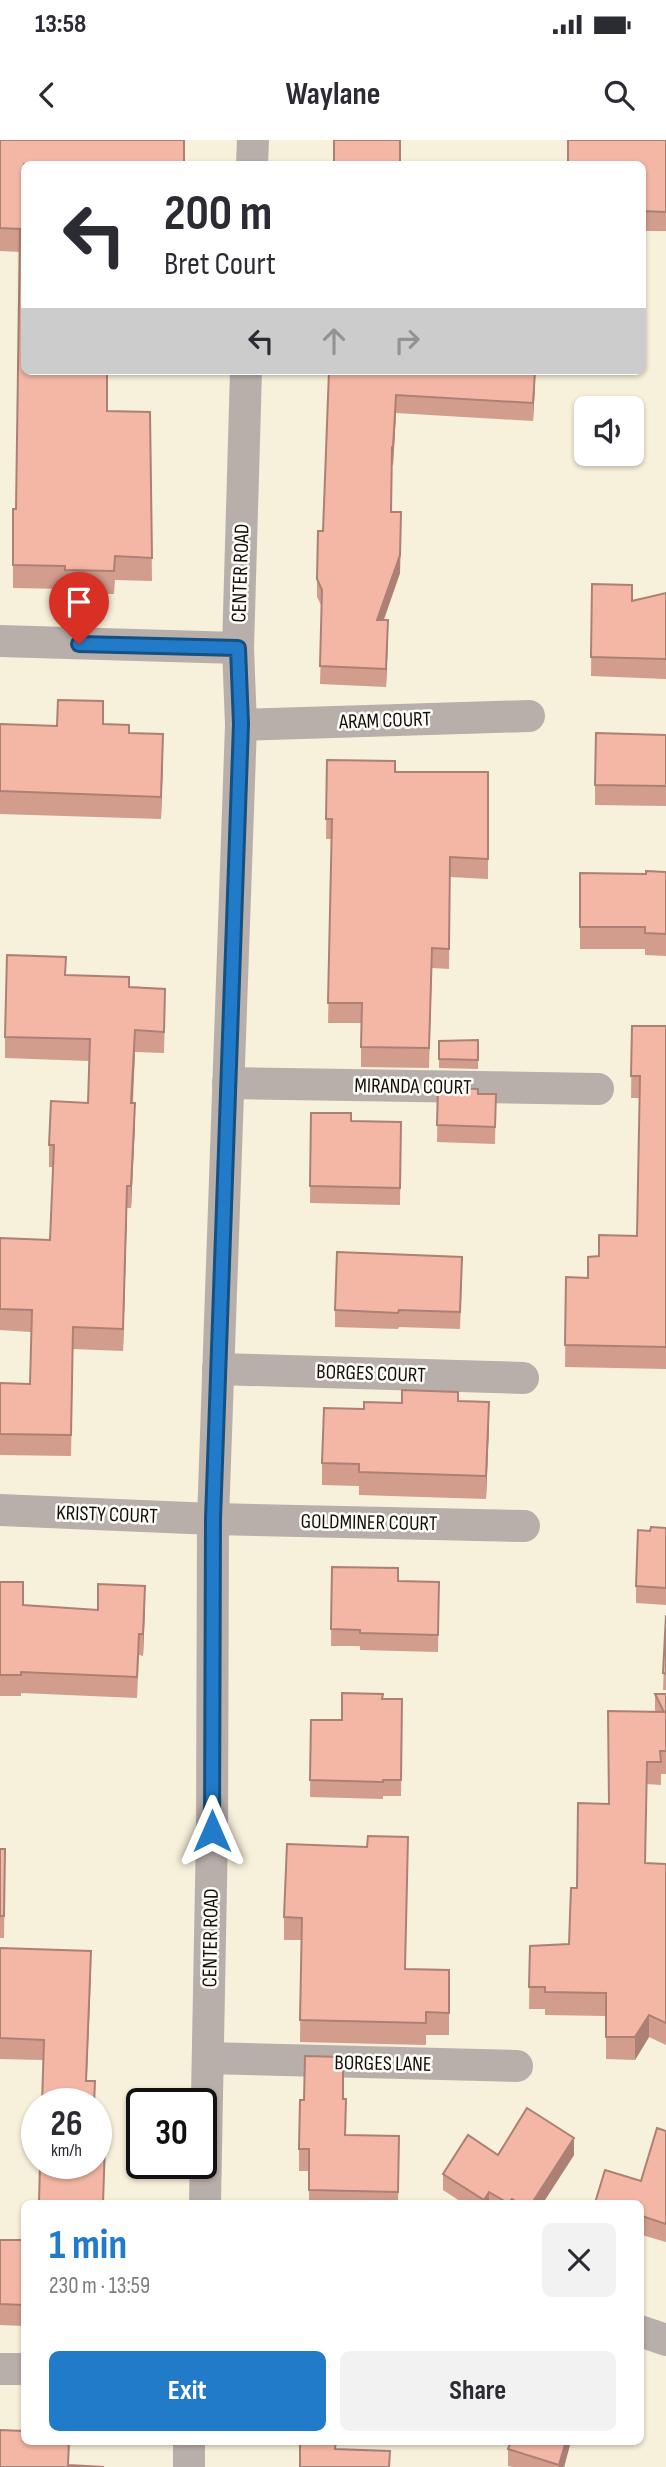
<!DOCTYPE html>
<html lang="en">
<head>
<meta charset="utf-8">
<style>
  :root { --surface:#fff; --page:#f2f2f3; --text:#2b2b33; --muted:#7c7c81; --accent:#217bc8 }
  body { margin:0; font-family:"Sofia Sans Condensed",sans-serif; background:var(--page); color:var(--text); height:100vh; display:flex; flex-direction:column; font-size:26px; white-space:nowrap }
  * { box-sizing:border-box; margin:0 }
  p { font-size:23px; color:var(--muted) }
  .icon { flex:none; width:38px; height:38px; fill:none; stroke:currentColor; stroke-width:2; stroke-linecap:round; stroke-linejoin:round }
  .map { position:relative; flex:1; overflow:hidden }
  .panel { position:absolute; left:21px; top:2060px; width:623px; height:245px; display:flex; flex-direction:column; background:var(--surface); border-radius:10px; box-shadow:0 2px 5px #0004 }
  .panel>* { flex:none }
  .banner { position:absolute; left:21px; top:21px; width:625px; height:214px; border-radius:10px; box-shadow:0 2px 5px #0004; background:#fff; color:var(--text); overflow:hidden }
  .buttons { position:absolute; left:574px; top:256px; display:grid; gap:14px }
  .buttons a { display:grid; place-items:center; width:70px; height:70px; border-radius:10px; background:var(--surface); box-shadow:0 2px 5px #0004; font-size:35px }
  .speed { position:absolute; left:21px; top:1948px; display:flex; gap:14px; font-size:35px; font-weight:700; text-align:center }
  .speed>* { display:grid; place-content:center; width:91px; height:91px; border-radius:50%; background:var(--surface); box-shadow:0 2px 5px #0004; line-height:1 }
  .speed small { font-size:18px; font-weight:400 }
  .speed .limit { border:4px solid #111; border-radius:10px; background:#fff; color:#111 }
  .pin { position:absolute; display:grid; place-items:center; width:60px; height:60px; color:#fff; margin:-72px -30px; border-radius:50% 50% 50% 0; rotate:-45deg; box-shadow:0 0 7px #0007 }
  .pin .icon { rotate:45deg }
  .me { position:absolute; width:77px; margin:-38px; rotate:0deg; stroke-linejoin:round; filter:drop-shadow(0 0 5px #0008) }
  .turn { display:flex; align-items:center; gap:24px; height:147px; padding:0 28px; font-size:32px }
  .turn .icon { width:91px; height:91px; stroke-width:2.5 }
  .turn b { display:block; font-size:49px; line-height:60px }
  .lanes { display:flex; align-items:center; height:66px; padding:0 28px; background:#0003; justify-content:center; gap:35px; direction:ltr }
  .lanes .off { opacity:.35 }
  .round { display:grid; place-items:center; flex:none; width:74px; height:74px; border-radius:10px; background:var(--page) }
  .overview { display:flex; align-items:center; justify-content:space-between; height:119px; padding:0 28px }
  h1 { font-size:42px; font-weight:700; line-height:52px; color:var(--accent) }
  .cta { display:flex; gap:14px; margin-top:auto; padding:14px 28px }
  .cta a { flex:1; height:80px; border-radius:10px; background:var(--accent); color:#fff; font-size:28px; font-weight:700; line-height:80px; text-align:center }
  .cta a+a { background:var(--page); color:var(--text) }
  .status { display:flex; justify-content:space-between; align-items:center; height:49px; padding:0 35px; background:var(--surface); direction:ltr }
  .status svg { height:19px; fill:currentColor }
  header { display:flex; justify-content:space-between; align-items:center; height:91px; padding:0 28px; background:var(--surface); font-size:32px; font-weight:700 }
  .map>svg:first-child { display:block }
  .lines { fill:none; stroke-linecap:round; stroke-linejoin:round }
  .minor { stroke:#b9afaa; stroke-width:32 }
  .wall { fill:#d39d8e }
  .shaded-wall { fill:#ac8074 }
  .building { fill:#f5b7a5; stroke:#ac8074; stroke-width:2 }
  .route-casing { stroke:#155082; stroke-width:18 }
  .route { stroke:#217bc8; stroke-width:12 }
  .labels { text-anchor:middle; stroke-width:5; stroke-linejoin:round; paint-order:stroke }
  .street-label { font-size:21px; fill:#131009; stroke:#fffdf9 }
</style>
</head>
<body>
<div class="status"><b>13:58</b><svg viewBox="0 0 49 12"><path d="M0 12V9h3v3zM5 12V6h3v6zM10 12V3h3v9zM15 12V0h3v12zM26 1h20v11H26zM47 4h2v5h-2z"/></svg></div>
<header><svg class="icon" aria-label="back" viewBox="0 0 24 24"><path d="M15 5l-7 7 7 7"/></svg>Waylane<svg class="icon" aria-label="search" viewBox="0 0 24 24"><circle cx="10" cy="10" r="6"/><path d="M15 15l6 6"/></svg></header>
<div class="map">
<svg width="666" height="2327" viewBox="0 0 666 2327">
  <rect width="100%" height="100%" fill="#f7f0da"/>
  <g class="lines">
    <g class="minor">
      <polyline points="252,24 253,0"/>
      <polyline points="0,501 238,508"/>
      <polyline points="241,585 529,576"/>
      <polyline points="228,943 598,949"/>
      <polyline points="218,1229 523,1238"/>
      <polyline points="0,1370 213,1379 524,1386"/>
      <polyline points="208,1918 517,1926"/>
      <polyline points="205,2063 212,1691 213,1379 241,585 238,508 246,231"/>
      <polyline points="640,2191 666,2200"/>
      <polyline points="0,2229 24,2229"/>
      <polyline points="189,2327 189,2301"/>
    </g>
  </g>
  <g class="wall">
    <polygon points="0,0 24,24 107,271 150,272 152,441 115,440 114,454 65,454 65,449 13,448 13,369 16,369 20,112 0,111"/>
    <polygon points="666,0 666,91 642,91 642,24"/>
    <polygon points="329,231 535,244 533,281 396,273 393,325 392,325 391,372 401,390 400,433 384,480 388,498 386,547 320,544 322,467 317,457 317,439 323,391"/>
    <polygon points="592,444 632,461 666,453 666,539 591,536"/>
    <polygon points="0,584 57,586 103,584 129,593 163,616 161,679 0,674"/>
    <polygon points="666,595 666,666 595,665 595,645"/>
    <polygon points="327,620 395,632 488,632 488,739 450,737 449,829 432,828 429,928 361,927 361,883 328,883 332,699 326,699"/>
    <polygon points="666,732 666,816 645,815 645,809 580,809 580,733 646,734"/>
    <polygon points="66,835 129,847 165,870 164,913 135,912 133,963 135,984 131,1068 127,1068 123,1211 73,1209 71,1316 0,1315 0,1243 30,1244 31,1192 0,1190 0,1098 50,1100 53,1027 49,1027 49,1005 88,963 89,921 5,918 5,897"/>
    <polygon points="632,886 666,886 666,1229 565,1227 566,1137 588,1138 599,1116 637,1096 640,958 631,958"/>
    <polygon points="478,900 478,929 439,928 439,901"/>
    <polygon points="438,948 478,954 496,954 495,1004 437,1002"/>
    <polygon points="311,973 351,981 401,982 400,1065 310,1063"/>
    <polygon points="462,1134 460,1189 399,1187 398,1189 335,1187 335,1170"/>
    <polygon points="458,1261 489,1285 486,1359 359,1355 359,1346 322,1345 322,1323 402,1263"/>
    <polygon points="666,1388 666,1465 636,1463 636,1446 650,1391"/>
    <polygon points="332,1427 398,1441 439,1442 438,1512 360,1510 360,1506 331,1506"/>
    <polygon points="0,1442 23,1465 98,1470 145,1467 143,1516 139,1515 137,1558 21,1553 21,1556 0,1556"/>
    <polygon points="666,1475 666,1550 663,1550"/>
    <polygon points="655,1554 666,1554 666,1634 661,1634 661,1645 647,1644 645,1723 666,1724 666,1905 649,1897 635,1920 606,1919 606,1876 545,1875 545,1869 529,1869 530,1806 569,1804 577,1748 609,1664 655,1572"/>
    <polygon points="383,1559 402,1559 401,1656 383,1656 383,1659 310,1657 311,1580 342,1580"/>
    <polygon points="0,1709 5,1731 4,1798 0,1798"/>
    <polygon points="408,1720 405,1829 449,1830 449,1895 426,1895 426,1905 300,1902 301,1800 284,1800 284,1777"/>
    <polygon points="0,1808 91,1832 43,1920 0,1919"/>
    <polygon points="343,1959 345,1995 399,1996 398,2063 309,2063 309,2031 299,2031 299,2009"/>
    <polygon points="666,1991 666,2102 642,2095 641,2041"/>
    <polygon points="498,2015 574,2015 543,2063 463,2063 443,2050 443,2034"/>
    <polygon points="0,2100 24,2100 24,2186 0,2185"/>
    <polygon points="571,2301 564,2327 513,2327 508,2326 508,2309"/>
  </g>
  <g class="shaded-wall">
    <polygon points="535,231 535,244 533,281 533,263"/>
    <polygon points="396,255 396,273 393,325 393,307"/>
    <polygon points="401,372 400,433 377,498 377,480"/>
    <polygon points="388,480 388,498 386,547 386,529"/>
    <polygon points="163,594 163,616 161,679 161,657"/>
    <polygon points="135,890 135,912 131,984 131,963"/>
    <polygon points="135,963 135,984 131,1068 131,1046"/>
    <polygon points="127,1046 127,1068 123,1211 123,1189"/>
    <polygon points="489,1262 489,1285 486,1359 486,1336"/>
    <polygon points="145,1446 145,1467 143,1516 143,1494"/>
    <polygon points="91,1811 91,1832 86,1961 86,1941"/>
    <polygon points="649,1875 649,1897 635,1920 635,1897"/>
    <polygon points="574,1998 574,2015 543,2063 532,2063"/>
    <polygon points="489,2052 489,2063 484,2063 484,2060"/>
    <polygon points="642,2076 642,2095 640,2101 640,2082"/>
    <polygon points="566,2301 571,2301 564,2327 559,2327"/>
  </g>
  <g class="building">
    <polygon points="0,0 184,0 184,24 24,24 24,231 107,231 107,271 150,272 152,418 115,416 114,431 65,430 65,426 13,425 13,369 16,369 20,89 0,88"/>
    <rect x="334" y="0" width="66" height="24"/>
    <polygon points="568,0 666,0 666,72 642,71 642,24 568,24"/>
    <polygon points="329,231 535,231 533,263 396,255 393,307 392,307 391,372 401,372 400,415 377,480 388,480 386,529 320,526 322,450 317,439 318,391 323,391"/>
    <polygon points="592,444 632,445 632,461 666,453 666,519 591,517"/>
    <polygon points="58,560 103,561 103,584 129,585 129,593 163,594 161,657 0,651 0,584 57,586"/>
    <polygon points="596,593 666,595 666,646 595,645"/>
    <polygon points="327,620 395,621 395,632 488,632 488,719 450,717 449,809 432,808 429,908 361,907 362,863 328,863 332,679 326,679"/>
    <polygon points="646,731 666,732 666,794 645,793 645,787 580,787 580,733 646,734"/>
    <polygon points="7,815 66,817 65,835 129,837 129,847 165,849 164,892 135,890 131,963 135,963 131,1046 127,1046 123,1189 73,1187 71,1295 0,1294 0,1243 30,1244 32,1170 0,1169 0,1098 50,1100 54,1005 49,1005 51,961 88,963 90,899 5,897"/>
    <polygon points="632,886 666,886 666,1207 565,1205 566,1137 588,1138 588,1117 599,1116 599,1095 637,1096 640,936 631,936"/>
    <polygon points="478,900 478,920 439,919 439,901"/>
    <polygon points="438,948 478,949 478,954 496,954 495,987 437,985"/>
    <polygon points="311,973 351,973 351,981 401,982 400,1048 310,1046"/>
    <polygon points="337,1112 462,1117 460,1172 399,1170 398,1173 335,1170"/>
    <polygon points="402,1250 458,1252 458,1261 489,1262 486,1336 359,1332 359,1324 322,1323 324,1268 364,1269 364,1262 402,1263"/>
    <polygon points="651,1387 666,1388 666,1448 636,1446 638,1390 650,1391"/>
    <polygon points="332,1427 398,1428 398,1441 439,1442 438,1495 360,1493 360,1490 331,1489"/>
    <polygon points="0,1442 23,1442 23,1465 98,1470 98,1444 145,1446 143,1494 139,1494 137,1537 21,1532 21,1535 0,1535"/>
    <polygon points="666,1475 666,1534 663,1533"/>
    <polygon points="342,1553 383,1554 382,1559 402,1559 401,1640 383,1640 383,1642 310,1640 311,1580 342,1580"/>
    <polygon points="655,1554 666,1554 666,1611 660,1611 661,1622 647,1622 645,1723 666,1724 666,1883 649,1875 635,1897 606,1897 606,1853 545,1852 545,1847 529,1847 530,1806 569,1804 571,1748 577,1748 578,1663 609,1664 608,1571 664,1572"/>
    <polygon points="368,1696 408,1697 405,1829 449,1830 449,1873 426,1872 426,1883 300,1880 302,1778 284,1777 287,1704 367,1707"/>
    <polygon points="0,1709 5,1709 4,1776 0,1776"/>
    <polygon points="0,1808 91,1811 86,1941 95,1941 94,1964 42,1964 44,1900 0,1898"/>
    <polygon points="305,1916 343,1917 343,1959 346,1959 345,1995 399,1996 398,2052 309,2050 309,2009 299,2009 300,1960 304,1960"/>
    <polygon points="527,1968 574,1998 532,2063 518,2063 512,2059 508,2063 489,2052 484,2060 443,2034 468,1995 498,2015"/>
    <polygon points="657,1988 666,1991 666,2084 642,2076 640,2082 640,2063 595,2063 605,2030 641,2041"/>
    <polygon points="96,2003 105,2004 103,2063 39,2063 40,2023 96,2023"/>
    <polygon points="0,2100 24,2100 24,2165 0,2164"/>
    <polygon points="0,2290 24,2291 24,2301 69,2301 68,2325 104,2327 0,2327"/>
    <polygon points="300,2301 336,2301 335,2309 390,2311 389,2327 300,2327"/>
    <polygon points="511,2301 566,2301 559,2325 508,2309"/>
  </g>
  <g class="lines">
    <defs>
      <polyline id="route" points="79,504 238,508 241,584 213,1379 212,1691"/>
    </defs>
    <use href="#route" class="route-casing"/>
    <use href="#route" class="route"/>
  </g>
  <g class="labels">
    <g class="street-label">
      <text transform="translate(240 433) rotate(-88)" y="7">CENTER ROAD</text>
      <text transform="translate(385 580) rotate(-2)" y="7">ARAM COURT</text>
      <text transform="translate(413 946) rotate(1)" y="7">MIRANDA COURT</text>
      <text transform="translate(371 1233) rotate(2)" y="7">BORGES COURT</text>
      <text transform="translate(107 1374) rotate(2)" y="7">KRISTY COURT</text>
      <text transform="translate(369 1382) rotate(1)" y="7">GOLDMINER COURT</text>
      <text transform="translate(210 1798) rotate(-89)" y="7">CENTER ROAD</text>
      <text transform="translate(383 1923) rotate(1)" y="7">BORGES LANE</text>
    </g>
  </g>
</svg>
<div class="buttons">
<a><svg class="icon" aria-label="sound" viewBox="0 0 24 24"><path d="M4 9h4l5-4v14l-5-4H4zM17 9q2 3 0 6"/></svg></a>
</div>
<div class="speed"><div>26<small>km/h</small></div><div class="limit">30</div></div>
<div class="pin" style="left:79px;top:504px;background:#d93025"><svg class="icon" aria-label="arrive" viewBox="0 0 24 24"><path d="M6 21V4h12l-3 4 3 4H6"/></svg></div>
<svg class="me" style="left:212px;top:1691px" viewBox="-20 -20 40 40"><path d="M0-17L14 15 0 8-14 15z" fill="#217bc8" stroke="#fff" stroke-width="4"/></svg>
<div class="banner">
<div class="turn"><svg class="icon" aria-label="left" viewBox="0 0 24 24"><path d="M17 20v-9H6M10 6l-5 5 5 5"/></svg><div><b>200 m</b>Bret Court</div></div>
<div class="lanes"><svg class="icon" aria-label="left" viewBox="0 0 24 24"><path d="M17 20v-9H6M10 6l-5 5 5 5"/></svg><svg class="icon off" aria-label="ahead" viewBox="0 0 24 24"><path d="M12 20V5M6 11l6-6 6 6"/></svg><svg class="icon off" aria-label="right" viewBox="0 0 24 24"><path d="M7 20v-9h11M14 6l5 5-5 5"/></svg></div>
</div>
<section class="panel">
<div class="overview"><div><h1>1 min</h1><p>230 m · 13:59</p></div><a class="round"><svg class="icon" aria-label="close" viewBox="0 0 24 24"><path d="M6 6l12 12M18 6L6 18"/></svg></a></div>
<div class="cta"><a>Exit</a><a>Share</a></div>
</section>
</div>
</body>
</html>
